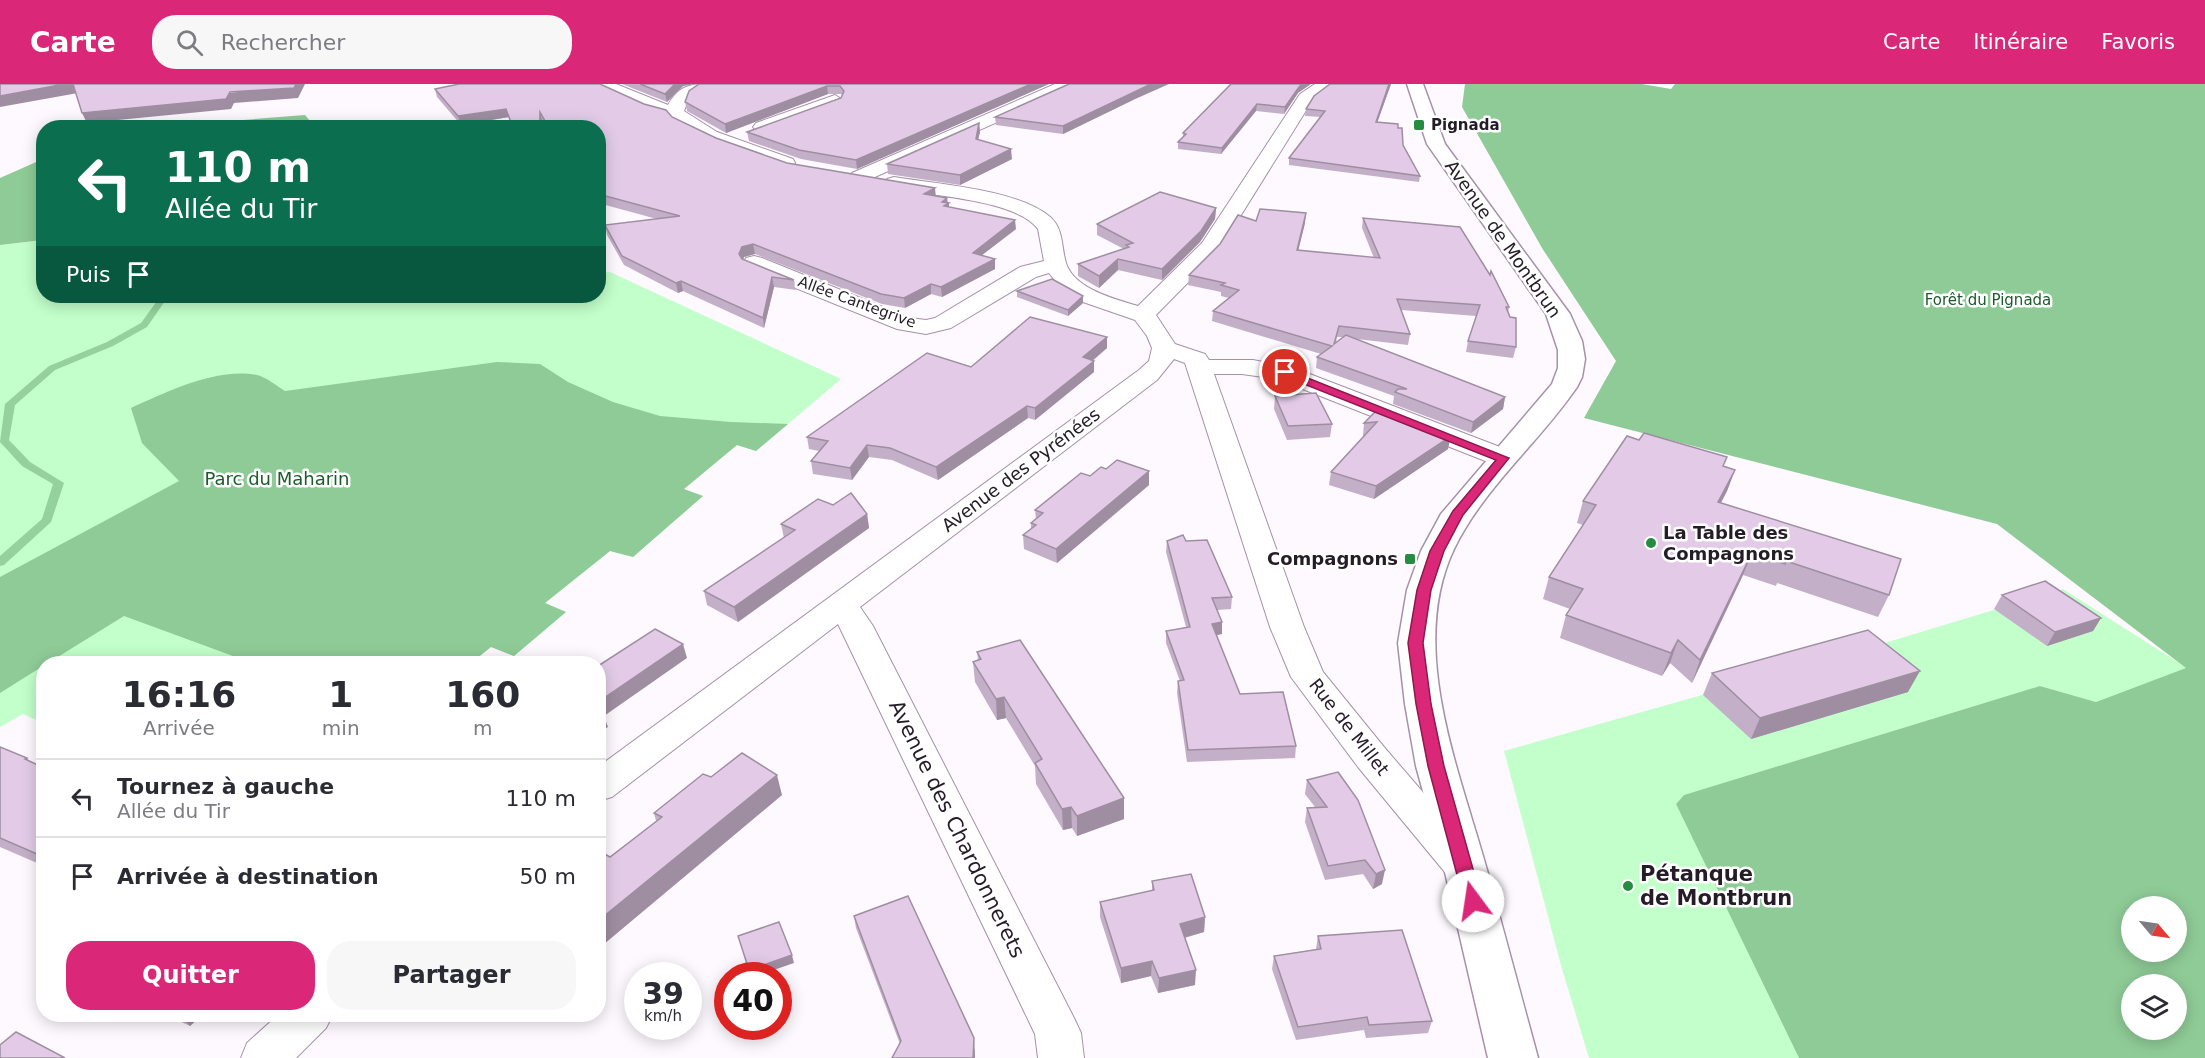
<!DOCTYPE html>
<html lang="fr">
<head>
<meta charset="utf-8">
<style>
  :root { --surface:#fff; --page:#f7f7f7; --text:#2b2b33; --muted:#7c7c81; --line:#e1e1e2; --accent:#db2777 }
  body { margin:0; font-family:"DejaVu Sans",sans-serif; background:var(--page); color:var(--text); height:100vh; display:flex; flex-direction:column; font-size:22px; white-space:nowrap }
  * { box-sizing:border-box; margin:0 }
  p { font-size:20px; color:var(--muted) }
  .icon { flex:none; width:33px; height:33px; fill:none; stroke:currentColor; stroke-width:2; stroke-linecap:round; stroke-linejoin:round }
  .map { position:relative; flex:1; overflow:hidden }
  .drawer { position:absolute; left:36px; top:572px; width:570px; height:366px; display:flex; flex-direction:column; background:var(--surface); border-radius:24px; box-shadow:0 3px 15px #0003 }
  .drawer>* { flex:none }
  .top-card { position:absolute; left:36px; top:36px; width:570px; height:183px; border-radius:24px; box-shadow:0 3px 15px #0003; background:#0b6e4f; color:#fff; overflow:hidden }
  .needle { width:39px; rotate:119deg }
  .controls { position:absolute; left:2121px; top:812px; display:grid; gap:12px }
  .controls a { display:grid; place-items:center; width:66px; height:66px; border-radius:50%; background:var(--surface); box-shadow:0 3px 15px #0003; font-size:30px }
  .speed { position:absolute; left:624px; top:878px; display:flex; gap:12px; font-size:30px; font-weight:700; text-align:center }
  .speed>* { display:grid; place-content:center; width:78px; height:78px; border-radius:50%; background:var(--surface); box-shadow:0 3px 15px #0003; line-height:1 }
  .speed small { font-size:15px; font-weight:400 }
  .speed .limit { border:9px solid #d22; background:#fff; color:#111 }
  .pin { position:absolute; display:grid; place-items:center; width:51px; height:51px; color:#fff; margin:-26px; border:3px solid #fff; border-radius:50%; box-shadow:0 2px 6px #0007 }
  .me { position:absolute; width:66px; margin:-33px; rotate:346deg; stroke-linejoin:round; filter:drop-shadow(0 0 4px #0008) }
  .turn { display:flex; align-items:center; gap:21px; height:126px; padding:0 30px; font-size:27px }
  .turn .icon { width:78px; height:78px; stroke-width:2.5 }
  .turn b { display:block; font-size:42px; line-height:51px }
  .then { display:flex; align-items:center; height:57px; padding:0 30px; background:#0003; gap:12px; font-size:22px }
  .eta { display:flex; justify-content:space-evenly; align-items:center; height:102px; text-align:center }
  .eta b { font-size:36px; font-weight:600; line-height:42px }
  .action { display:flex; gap:12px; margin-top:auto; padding:12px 30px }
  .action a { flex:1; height:69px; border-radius:24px; background:var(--accent); color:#fff; font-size:24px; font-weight:600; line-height:69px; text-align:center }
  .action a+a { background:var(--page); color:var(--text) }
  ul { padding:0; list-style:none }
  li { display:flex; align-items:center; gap:18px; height:78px; padding:0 30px; border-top:2px solid var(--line) }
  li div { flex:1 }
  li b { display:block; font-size:22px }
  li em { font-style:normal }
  header { display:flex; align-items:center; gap:36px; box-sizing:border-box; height:84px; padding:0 30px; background:var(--accent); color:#fff }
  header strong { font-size:28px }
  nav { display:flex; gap:33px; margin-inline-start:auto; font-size:21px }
  .search { width:420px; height:54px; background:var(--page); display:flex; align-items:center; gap:15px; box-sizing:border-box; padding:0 21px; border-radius:24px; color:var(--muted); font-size:22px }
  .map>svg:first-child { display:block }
  .green { fill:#c2ffca }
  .forest { fill:#8fcb97; fill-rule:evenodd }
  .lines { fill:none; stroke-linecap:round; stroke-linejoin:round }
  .stream { fill:#95d19d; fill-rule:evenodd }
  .street-casing { stroke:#a690aa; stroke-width:2 }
  .secondary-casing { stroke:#a690aa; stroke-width:3 }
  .street { fill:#fff; fill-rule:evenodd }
  .secondary { fill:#fff; fill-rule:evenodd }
  .wall { fill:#c3afc7; fill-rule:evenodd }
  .shaded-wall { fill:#9f8ea2 }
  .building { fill:#e3cbe7; stroke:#9f8ea2; stroke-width:1.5 }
  .route { fill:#db2777; stroke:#8e194d; stroke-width:1.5 }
  .poi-dot { fill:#268c41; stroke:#fff; stroke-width:2 }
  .labels { text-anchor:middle; stroke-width:5; stroke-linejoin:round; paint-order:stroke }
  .far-poi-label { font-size:15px; font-weight:bold; fill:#241c26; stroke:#fff; text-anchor:start }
  .far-park-label { font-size:15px; fill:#1c5b2b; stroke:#fff }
  .far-street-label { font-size:15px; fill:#241c26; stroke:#fff }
  .street-label { font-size:18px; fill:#241c26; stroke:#fff }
  .park-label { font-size:18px; fill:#1c5b2b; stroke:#fff }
  .poi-label { font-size:18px; font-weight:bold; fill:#241c26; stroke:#fff; text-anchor:start }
  .near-street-label { font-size:21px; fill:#241c26; stroke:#fff }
  .near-poi-label { font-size:21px; font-weight:bold; fill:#241c26; stroke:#fff; text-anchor:start }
</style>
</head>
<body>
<header>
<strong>Carte</strong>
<div class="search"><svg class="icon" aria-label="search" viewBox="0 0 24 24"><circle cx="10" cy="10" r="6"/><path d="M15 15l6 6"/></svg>Rechercher</div>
<nav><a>Carte</a><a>Itinéraire</a><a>Favoris</a></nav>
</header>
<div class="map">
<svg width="2205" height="974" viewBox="0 0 2205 974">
  <rect width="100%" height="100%" fill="#fdf9fe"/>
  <g class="green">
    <polygon points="43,156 44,212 598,212 599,189 610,188 841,295 756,367 737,361 684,405 703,412 633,473 610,467 545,519 566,528 514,572 491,563 471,579 44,579 43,639 23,630 0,643 0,161"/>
    <polygon points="2063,505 2187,584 2096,618 2040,602 1684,711 1676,720 1799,974 1589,974 1562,885 1504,667 1858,567"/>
  </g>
  <g class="forest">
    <path d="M1465,0H1642L1671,5L1675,0H2205V974H1799L1676,720L1684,711L2040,602L2096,618L2186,584L1997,440L1584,334L1616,277L1542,164L1462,23ZM2132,822H2176V867H2132ZM2132,900H2176V945H2132Z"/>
    <polygon points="305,31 315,43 156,43"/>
    <polygon points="43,75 43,156 0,161 0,94"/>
    <path d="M497,278L540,280L568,298L613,318L660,332L731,338L788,340L756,367L737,361L684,405L703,412L633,473L610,467L545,519L566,528L514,572L491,563L471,579H252L124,532L48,579H44L43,582L0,609V493L179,397L142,359L131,324C166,308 217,283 257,291C266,293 277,302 285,307Z"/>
  </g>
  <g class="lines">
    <g class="stream">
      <polygon points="223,39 226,41 225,44 199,44"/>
      <polygon points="153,212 161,212 165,217 147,243 113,262 55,286 15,321 9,356 30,378 64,399 51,438 4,481 0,482 0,472 42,435 53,400 22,382 0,358 5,320 49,282 107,258 141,239 157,217"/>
    </g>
    <defs>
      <g id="street">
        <path d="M594,0H616L668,21C678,3 688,0 708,0L689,14L684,27L717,48L793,75L795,79L793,83L786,85L721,63L690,48L669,32L647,26L596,3Z"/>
        <polygon points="1055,0 1077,0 1075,3 866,97 852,97 849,93 852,89"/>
        <path d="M1315,0H1333L1312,17L1218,168L1156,231L1175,260L1205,270L1209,276H1253L1294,284L1513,368L1517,374L1513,380L1503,382L1493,380L1277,295L1242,290H1214L1304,543L1323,588L1384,663L1476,770L1482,781L1476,792L1462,797L1448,792L1358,683L1291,593L1270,543L1185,279L1174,275L1157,296L860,523L873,542L1074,934L1081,949L1084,974H1038L1035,950L838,540L612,713L598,717V683L1139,286L1149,277L1152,264L1147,252L1135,236L1083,218L1060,203L1049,189L1036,193L951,244L926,250L897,245L746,184L743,179L746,174L754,172L762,174L910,234L926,236L935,234L1020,183L1044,177L1038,145C1015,114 924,112 887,103L884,99L887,95L894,93C936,100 1016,105 1049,132C1064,144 1061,162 1066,179C1074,205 1115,215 1138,222L1202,159L1300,10Z"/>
        <polygon points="835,11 843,16 841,20 768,47 756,47 753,43 756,39"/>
        <polygon points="279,930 333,930 326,944 296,974 241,974 247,959"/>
      </g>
      <path id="secondary" d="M1407,0H1423L1445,60L1570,230L1582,257L1585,275L1582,293L1577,303C1539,359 1484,403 1454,465C1407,564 1460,688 1487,786C1504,848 1521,911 1538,974H1488L1444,784L1416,682L1405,620L1398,559L1407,506L1421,467L1441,430L1552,300L1558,284V266L1546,230L1427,60Z"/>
    </defs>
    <use href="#street" class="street-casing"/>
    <use href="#secondary" class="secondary-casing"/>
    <use href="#street" class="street"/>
    <use href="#secondary" class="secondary"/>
  </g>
  <g class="wall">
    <polygon points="622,0 694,0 683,2 667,18"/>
    <polygon points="699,0 1049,0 857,85 801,75 749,57 747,48 841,14 842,11 841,10 828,10 726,49 687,27 685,18"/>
    <polygon points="1231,0 1298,9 1284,30 1256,27 1221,70 1178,65 1178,58 1183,53 1183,49"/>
    <polygon points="1330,0 1391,0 1377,38 1398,44 1403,61 1420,92 1419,98 1289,81 1289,74 1321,33 1305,32 1306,25"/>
    <polygon points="435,5 672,33 716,54 787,79 936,112 949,119 949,123 1016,145 982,171 995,185 942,213 931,210 905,224 882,220 755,170 744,173 743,176 794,196 796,206 774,203 764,244 683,207 678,209 624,181 607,151 605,141 657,135 598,119 598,44 546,44 542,37 543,44 513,44 509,33 461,41 437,13"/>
    <polygon points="1133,16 1063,50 996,41 995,33"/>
    <polygon points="979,39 980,48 978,55 1012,75 960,101 888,90 887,80"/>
    <polygon points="1216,124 1215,135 1200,158 1162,196 1118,186 1099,204 1078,192 1078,180 1124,165 1097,151 1097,140"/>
    <path d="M1363,134L1509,223L1508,229L1516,263L1513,274L1466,268L1468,257L1476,232L1401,226L1410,250L1408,261L1357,255L1505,313L1503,325L1471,349L1393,320L1394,312L1316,284L1317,273L1321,270L1212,237L1213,227L1229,214L1221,212V208L1188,201L1189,191L1256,137L1305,139L1298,166L1374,174L1362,144ZM1337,253H1343L1336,259Z"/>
    <polygon points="1017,207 1083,212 1083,219 1068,232 1017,213"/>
    <polygon points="1107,264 1093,276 1094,277 1094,288 1035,336 1028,334 938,396 892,376 869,373 852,396 813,390 811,377 819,367 809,365 807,353 971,283"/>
    <polygon points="1275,312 1332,340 1330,353 1287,356 1274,325"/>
    <polygon points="1379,324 1448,365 1374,415 1329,401 1331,388 1364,352 1363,352 1364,339"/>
    <polygon points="1724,382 1735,386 1727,407 1721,419 1889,511 1878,533 1777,499 1776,502 1743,491 1692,599 1670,579 1662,592 1560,554 1566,531 1570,525 1543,515 1549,493 1583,441 1577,439 1583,417"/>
    <polygon points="1106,385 1149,387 1149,401 1057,479 1024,465 1023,451 1031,445 1031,439 1036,435 1035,426 1090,392"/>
    <polygon points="833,421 867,430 869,444 738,538 707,521 704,507 784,454 781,440"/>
    <polygon points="1167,457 1186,457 1232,513 1231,525 1217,526 1222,550 1216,551 1240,610 1296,662 1295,674 1187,678 1177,609 1178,597 1180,597 1166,559 1166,547 1186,543 1166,468"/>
    <polygon points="2002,511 2101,534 2093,547 2047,562 1994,525"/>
    <polygon points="977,568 1124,735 1077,752 1072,744 1063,746 1036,700 1035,682 1006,634 997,636 975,598 973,578 978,576"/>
    <polygon points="1712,589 1908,608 1751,655 1703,611"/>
    <polygon points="0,663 27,674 29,677 44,684 44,782 0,763"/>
    <polygon points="1338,688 1382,800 1373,805 1363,790 1325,796 1305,738 1307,724 1315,723 1305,710 1307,696"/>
    <polygon points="711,693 782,711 598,865 598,772 610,773 656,737 654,729"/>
    <polygon points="1152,797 1205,833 1204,848 1185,854 1195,901 1158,909 1151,892 1121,899 1100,833 1100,818 1152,807"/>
    <polygon points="854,832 975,966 975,974 892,974 900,960 856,844"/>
    <polygon points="1318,852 1432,937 1428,949 1366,954 1364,946 1296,956 1272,885 1274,872 1316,865"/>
    <polygon points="165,930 203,930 190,942"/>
  </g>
  <g class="shaded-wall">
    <polygon points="65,0 74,0 78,9 0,23 0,12"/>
    <polygon points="296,0 305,0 298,14 234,19 231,25 87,39 82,29"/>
    <polygon points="675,0 694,0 683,2 667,18 665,10"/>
    <polygon points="1031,0 1049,0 857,85 856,76"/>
    <polygon points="1151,0 1169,0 1133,16 1063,50 1063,42"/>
    <polygon points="1302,0 1311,0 1298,9 1284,30 1285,23 1299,3"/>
    <polygon points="1389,0 1391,0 1375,45 1376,38"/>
    <polygon points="827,2 828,10 726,49 725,40"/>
    <polygon points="1257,20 1256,27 1221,70 1222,64"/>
    <polygon points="506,25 509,33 461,41 458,32"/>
    <polygon points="540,28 542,37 543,44 540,44"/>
    <polygon points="979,39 980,48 976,64 976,55"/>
    <polygon points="1011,65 1012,75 960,101 960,91"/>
    <polygon points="935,104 936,114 924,110"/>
    <polygon points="947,114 948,120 949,119 949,128 942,118"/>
    <polygon points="1216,124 1215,135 1200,158 1162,196 1162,185"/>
    <polygon points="1306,129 1305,139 1296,176 1297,166"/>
    <polygon points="1015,136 1016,145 973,178 973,169"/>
    <polygon points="753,160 755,170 744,173 741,180 739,170 742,163"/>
    <polygon points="995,175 995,185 942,213 941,203"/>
    <polygon points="1118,175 1118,186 1099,204 1099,192"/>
    <polygon points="772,193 774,203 764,244 763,234"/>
    <polygon points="681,197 683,207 678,209 676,199"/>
    <polygon points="931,200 931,210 905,224 904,214"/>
    <polygon points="1083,212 1083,219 1068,232 1068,226"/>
    <polygon points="1107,253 1107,264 1083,285 1083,273"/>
    <polygon points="1094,277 1094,288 1035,336 1035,324"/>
    <polygon points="1505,313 1503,325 1471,349 1473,338"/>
    <polygon points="1027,322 1028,334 938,396 936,383"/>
    <polygon points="1451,352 1448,365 1374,415 1376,402"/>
    <polygon points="867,361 869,373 852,396 850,384"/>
    <polygon points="1735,386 1727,407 1710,439 1718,418"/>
    <polygon points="1149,387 1149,401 1057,479 1056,465"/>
    <polygon points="867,430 869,444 738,538 734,523"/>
    <polygon points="1752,469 1743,491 1692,599 1700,576"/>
    <polygon points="2101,534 2093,547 2047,562 2055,548"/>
    <polygon points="1222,538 1222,550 1211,552 1212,540"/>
    <polygon points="1678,556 1670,579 1662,592 1671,569"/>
    <polygon points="683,560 687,574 604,632 608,643 598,649 598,618"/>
    <polygon points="1920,587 1908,608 1751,655 1760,634"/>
    <polygon points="1004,613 1006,634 997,636 996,615"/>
    <polygon points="777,691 782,711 598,865 598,837"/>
    <polygon points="1124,714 1124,735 1077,752 1077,732"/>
    <polygon points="1071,723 1072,744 1063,746 1062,725"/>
    <polygon points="1385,786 1382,800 1373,805 1376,790"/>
    <polygon points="1205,833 1204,848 1179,855 1180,840"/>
    <polygon points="792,871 794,879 759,891 750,891 749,886"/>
    <polygon points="1152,877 1151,892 1121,899 1121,884"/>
    <polygon points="1196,886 1195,901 1158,909 1159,894"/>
    <polygon points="180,930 203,930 190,942"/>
    <polygon points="974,954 975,974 973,974"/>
  </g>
  <g class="building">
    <polygon points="0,0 65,0 0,12"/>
    <polygon points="73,0 296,0 294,4 230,8 226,15 82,29"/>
    <polygon points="459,0 600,0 644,20 666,26 672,33 716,54 787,79 935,104 924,110 947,114 942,118 949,119 944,122 1015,136 973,169 995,175 941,203 931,200 904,214 881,210 753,160 742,163 739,170 742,175 794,196 772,193 763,234 681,197 676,199 622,172 605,141 680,132 598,110 598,44 549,44 540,28 540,44 513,44 506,25 458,32 435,5"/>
    <polygon points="640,0 675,0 665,10"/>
    <polygon points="699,0 1031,0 856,76 799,66 747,48 841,14 844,7 840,2 827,2 725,40 685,18 689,7"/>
    <polygon points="1069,0 1151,0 1063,42 995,33"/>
    <polygon points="1231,0 1302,0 1299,3 1285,23 1257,20 1222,64 1178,58 1186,50 1183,49"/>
    <polygon points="1330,0 1389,0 1376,38 1398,40 1398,44 1402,44 1403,61 1420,92 1289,74 1325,27 1306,25 1314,12"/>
    <polygon points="979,39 976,55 1011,65 960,91 887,80"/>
    <polygon points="1160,108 1216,124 1201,147 1162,185 1118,175 1099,192 1078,180 1129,163 1126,161 1133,159 1097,140"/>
    <polygon points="1260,125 1306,129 1297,166 1380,174 1363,134 1460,143 1490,191 1491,187 1509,223 1506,223 1510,233 1516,234 1516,263 1468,257 1480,221 1397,215 1410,250 1339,242 1334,260 1346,251 1505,313 1473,338 1395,308 1398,305 1407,305 1317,273 1332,262 1213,227 1239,206 1221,201 1225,199 1189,191 1220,160 1238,131 1256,137"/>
    <polygon points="1052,195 1083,212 1068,226 1017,207"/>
    <polygon points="1030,233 1107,253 1083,273 1094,277 1035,324 1027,322 936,383 890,364 867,361 850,384 811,377 828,357 807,353 927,269 971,283"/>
    <polygon points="1316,309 1332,340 1288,342 1275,312"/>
    <polygon points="1379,324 1451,352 1376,402 1331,388 1377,338 1364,339"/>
    <polygon points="1644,349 1727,373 1723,382 1735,386 1718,418 1901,475 1889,511 1786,477 1785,480 1752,469 1700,576 1678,556 1671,569 1566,531 1583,505 1549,493 1596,421 1583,417 1627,352 1639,356"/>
    <polygon points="1117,376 1149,387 1056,465 1023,451 1036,441 1031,439 1043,429 1035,426 1081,389 1090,392 1101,383 1106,385"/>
    <polygon points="851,409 867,430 734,523 704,507 795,446 781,440 818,415 833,421"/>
    <polygon points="1183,451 1186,457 1207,456 1232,513 1212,514 1222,538 1212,540 1240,610 1283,608 1296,662 1188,666 1178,597 1184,596 1166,547 1190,543 1167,457"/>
    <polygon points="2045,497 2101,534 2055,548 2002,511"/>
    <polygon points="655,545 683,560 598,618 598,582"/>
    <polygon points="1868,546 1920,587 1760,634 1712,589"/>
    <polygon points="1020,556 1124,714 1077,732 1071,723 1062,725 1035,679 1042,675 1004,613 996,615 973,578 981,575 977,568"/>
    <polygon points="598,626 603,629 598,632"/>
    <polygon points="0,663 27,674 25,675 44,684 44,773 0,754"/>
    <polygon points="742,669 777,691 598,837 598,772 603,769 610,773 662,733 654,729 703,690 711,693"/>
    <polygon points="1338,688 1358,716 1385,786 1376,790 1365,776 1328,782 1307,724 1327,723 1307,696"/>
    <polygon points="1191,790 1205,833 1180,840 1196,886 1159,894 1152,877 1121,884 1100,818 1154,806 1152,797"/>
    <polygon points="908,812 974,954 973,974 892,974 901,957 854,832"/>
    <polygon points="779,838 792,871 749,886 738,852"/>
    <polygon points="1402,846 1432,937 1369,941 1367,933 1298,943 1274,872 1321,865 1318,852"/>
    <polygon points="16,948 65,974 0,974 0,961"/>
  </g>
  <polygon class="route" points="1285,285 1509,374 1463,431 1444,467 1431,506 1423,559 1431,620 1444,682 1482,817 1480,823 1473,825 1467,823 1464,817 1428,682 1416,620 1408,559 1417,506 1430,467 1453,427 1496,376 1281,291 1280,288"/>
  <g class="poi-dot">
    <rect x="1413" y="35" width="12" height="12" rx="3"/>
    <circle cx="1651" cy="459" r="6"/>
    <rect x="1404" y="469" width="12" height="12" rx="3"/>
    <circle cx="1628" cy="802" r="6"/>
  </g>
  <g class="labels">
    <g class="far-poi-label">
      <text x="1431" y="46">Pignada</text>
    </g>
    <g class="far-park-label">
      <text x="1988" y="221">Forêt du Pignada</text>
    </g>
    <g class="far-street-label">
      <text transform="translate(857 218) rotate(20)" y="5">Allée Cantegrive</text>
    </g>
    <g class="street-label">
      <text transform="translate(1503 155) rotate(55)" y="6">Avenue de Montbrun</text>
      <text transform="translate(1021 386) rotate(-37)" y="6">Avenue des Pyrénées</text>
      <text transform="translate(1349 643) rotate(52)" y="6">Rue de Millet</text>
    </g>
    <g class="park-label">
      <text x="277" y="401">Parc du Maharin</text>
    </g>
    <g class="poi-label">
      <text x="1663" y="455">La Table des<tspan x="1663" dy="21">Compagnons</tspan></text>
      <text x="1398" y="481" text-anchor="end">Compagnons</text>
    </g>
    <g class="near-street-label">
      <text transform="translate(957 745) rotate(64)" y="7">Avenue des Chardonnerets</text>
    </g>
    <g class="near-poi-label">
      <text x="1640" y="797">Pétanque<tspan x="1640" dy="24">de Montbrun</tspan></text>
    </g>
  </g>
</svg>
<div class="controls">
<a><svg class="needle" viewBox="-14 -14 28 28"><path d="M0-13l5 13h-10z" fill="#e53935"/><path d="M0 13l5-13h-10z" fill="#7c7c81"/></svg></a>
<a><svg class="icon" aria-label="layers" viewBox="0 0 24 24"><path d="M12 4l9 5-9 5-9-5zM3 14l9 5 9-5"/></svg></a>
</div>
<div class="speed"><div>39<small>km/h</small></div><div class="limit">40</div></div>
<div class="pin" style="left:1285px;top:288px;background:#d93025"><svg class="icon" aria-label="arrive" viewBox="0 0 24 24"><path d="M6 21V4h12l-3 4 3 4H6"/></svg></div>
<svg class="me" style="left:1473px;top:817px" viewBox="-20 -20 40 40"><circle r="19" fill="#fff"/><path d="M0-13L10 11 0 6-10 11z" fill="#db2777"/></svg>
<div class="top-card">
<div class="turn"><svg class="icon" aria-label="left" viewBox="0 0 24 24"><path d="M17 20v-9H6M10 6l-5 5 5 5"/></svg><div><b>110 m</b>Allée du Tir</div></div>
<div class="then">Puis<svg class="icon" aria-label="arrive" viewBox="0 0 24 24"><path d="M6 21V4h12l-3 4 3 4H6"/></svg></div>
</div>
<section class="drawer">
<div class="eta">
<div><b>16:16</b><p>Arrivée</p></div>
<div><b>1</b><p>min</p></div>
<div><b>160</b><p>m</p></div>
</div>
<ul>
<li><svg class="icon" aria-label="left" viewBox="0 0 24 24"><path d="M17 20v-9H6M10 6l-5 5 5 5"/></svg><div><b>Tournez à gauche</b><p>Allée du Tir</p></div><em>110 m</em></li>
<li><svg class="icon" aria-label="arrive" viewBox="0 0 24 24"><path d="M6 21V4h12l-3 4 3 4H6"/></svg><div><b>Arrivée à destination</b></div><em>50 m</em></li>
</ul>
<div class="action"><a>Quitter</a><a>Partager</a></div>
</section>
</div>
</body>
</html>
